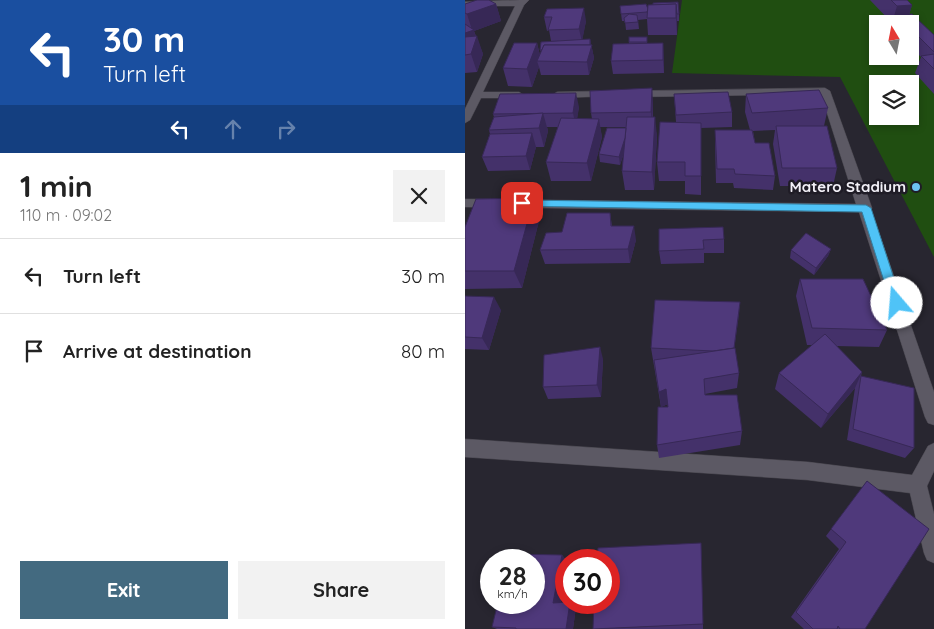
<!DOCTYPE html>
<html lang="en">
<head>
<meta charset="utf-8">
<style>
  :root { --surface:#fff; --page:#f2f2f2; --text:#222; --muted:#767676; --line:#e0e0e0; --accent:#436a80 }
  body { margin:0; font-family:Quicksand,sans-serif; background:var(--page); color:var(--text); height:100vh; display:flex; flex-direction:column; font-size:19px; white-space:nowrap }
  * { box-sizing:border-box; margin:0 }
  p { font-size:16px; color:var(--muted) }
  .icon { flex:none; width:28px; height:28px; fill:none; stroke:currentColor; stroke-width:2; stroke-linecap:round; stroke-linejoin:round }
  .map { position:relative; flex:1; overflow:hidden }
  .side { display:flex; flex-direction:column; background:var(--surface); width:465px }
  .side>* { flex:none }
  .guide { background:#1a4fa0; color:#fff; overflow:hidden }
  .needle { width:32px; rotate:350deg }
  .controls { position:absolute; left:404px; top:15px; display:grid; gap:10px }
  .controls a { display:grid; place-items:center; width:50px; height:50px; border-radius:0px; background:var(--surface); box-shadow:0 2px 8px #0003; font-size:25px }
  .speed { position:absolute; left:15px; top:549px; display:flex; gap:10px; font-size:25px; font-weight:700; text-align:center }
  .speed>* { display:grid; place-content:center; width:65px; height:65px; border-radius:50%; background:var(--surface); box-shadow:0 2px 8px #0003; line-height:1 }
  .speed small { font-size:12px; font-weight:400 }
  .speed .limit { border:8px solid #d22; background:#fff; color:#111 }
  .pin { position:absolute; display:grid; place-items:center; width:42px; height:42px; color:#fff; margin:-21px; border-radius:10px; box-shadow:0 2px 8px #0006 }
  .me { position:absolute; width:55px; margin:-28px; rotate:342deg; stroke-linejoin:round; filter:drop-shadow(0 0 4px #0008) }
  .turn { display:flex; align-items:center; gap:18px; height:105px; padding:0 20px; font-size:22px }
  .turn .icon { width:65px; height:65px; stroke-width:2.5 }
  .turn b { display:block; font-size:35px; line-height:42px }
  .lanes { display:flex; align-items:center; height:48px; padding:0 20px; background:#0003; justify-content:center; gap:25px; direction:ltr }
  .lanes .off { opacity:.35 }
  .round { display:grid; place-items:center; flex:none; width:52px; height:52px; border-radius:0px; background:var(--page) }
  .headline { display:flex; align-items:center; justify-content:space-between; height:85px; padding:0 20px }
  h1 { font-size:30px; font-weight:800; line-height:38px }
  .cta { display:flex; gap:10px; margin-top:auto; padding:10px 20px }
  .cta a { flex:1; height:58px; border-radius:0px; background:var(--accent); color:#fff; font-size:20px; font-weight:800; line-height:58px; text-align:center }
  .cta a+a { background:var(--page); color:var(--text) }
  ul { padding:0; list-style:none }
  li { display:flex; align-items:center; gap:15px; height:75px; padding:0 20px; border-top:1px solid var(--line) }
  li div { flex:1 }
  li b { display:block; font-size:19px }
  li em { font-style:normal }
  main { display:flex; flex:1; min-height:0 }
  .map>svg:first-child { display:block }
  .green { fill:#204e11; fill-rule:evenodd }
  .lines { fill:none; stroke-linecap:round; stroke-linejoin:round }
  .minor-casing { stroke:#47454d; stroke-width:1 }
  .minor { fill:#5c5964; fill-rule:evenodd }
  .wall { fill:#44316a; fill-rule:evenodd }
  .shaded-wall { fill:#372856 }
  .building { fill:#4f397b; stroke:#372856 }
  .route { fill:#4fc3f7; stroke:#337fa1 }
  .poi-dot { fill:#6cc3f2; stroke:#1f1c26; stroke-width:2 }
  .labels { text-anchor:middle; stroke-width:5; stroke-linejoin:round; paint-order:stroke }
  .poi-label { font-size:15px; font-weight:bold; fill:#f2f0f7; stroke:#1f1c26; text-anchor:end }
</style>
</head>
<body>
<main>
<section class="side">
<div class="guide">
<div class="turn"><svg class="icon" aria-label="left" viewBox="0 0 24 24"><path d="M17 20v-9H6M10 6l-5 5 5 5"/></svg><div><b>30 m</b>Turn left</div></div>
<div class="lanes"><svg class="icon" aria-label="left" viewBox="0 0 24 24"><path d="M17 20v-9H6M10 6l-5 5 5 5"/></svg><svg class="icon off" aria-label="ahead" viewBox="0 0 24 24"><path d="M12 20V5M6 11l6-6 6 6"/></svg><svg class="icon off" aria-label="right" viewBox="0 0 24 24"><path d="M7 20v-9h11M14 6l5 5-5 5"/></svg></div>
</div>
<div class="headline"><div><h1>1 min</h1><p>110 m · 09:02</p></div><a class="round"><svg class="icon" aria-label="close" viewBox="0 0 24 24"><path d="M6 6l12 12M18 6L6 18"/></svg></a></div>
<ul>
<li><svg class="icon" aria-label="left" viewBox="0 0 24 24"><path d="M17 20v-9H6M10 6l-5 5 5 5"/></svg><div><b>Turn left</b></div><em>30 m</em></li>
<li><svg class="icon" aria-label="arrive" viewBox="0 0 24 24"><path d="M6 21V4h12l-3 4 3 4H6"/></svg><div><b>Arrive at destination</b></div><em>80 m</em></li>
</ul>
<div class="cta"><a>Exit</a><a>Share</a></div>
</section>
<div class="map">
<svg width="469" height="629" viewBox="0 0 469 629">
  <rect width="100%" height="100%" fill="#282630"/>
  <path class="green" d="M217,0H469V257L375,77L207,73ZM412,24H445V56H412ZM412,84H445V116H412Z"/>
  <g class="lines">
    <defs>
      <g id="minor">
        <polygon points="55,0 64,0 59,5 18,92 54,92 59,95 54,98 16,98 5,120 0,123 0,109 50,6 0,6 0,2"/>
        <polygon points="360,88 365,91 407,208 406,210 469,392 469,425 463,423 460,417 394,212 0,207 0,199 391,204 356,94 167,97 162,94 167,91"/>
        <polygon points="144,91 148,92 148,96 92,98 87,95 92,92"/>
        <polygon points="0,439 343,462 447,475 463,446 469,443 469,471 462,486 469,514 469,563 462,560 459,553 445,493 343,480 0,457"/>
      </g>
    </defs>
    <use href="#minor" class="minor-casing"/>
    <use href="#minor" class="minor"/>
  </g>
  <g class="wall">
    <polygon points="405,0 442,0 447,5 444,15 469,35 469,94 450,73 456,57 445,46 445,24 427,23"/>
    <polygon points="0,4 31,4 36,21 9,31 18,54 12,72 0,73"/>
    <polygon points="155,6 214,14 214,21 212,21 212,35 183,35 182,19 173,20 174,29 161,30 160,21 157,21"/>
    <polygon points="82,9 121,21 117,40 125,39 129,58 124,75 76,75 74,67 67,87 43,86 38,68 72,43 75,55 76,52 75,50 86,41 84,30 82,31 79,17"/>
    <polygon points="164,37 182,37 182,43 199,57 199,73 148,74 146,61 164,44"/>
    <polygon points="209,94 267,112 267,127 236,128 236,195 220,194 220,181 194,181 192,162 211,122"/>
    <polygon points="281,94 363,108 359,126 372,168 368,186 315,186 308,144 310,130 288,131 290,143 310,176 308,190 269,188 268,183 251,183 250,144 250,130 285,130 280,112"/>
    <polygon points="188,102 188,117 192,136 189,190 160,190 157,171 159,153 155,165 135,162 134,154 161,127 135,127 137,137 126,181 86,181 81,162 93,127 82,127 83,131 79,147 71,147 65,170 23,171 17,157 25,134 24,130 29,117 28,114 114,107 112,118 127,119 126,113"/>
    <polygon points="69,198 75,217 57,288 0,289 0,227"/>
    <polygon points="145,213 147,226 171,240 165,263 80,264 75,250 97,232"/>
    <polygon points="194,229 259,239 259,253 239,253 239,263 196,264 194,251"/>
    <polygon points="366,249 363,256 349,275 325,258 326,250"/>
    <polygon points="335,279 422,330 414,347 371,346 397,372 396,376 449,448 440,458 382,440 390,388 356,428 310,389 314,373 348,345 342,345 331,296"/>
    <polygon points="0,296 36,310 24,350 0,349"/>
    <path d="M275,302L269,348L274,373L272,388L240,394L277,431L275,445L194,458L192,445L196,407L186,348ZM203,404V407H196Z"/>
    <polygon points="138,359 136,397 83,399 78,387"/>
    <polygon points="402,481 400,629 339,629 326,617 374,549 361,536"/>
    <polygon points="97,555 101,560 101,570 96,603 105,602 111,607 108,629 32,629 27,627"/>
    <polygon points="238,624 238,629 128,629"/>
  </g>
  <g class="shaded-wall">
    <polygon points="31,4 36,21 9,31 11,37 0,41 0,33 7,30 2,14"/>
    <polygon points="211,4 212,21 212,35 211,18"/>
    <polygon points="447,5 442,22 433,16 431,23 427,23 432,6"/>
    <polygon points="119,8 121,21 117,42 114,29"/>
    <polygon points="12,36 18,54 12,72 6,54"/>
    <polygon points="125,39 129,58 124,75 122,62"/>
    <polygon points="72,43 76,60 72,61 74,67 67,87 62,69"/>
    <polygon points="198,43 199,57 199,73 198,60"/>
    <polygon points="187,88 188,102 187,127 186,112"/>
    <polygon points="111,93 114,107 111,127 108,113"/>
    <polygon points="78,113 83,131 79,147 74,128"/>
    <polygon points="190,117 192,136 189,190 187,172"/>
    <polygon points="134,119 137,137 126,181 122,163"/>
    <polygon points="163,128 164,136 155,165 154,157"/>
    <polygon points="67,133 71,147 65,170 61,156"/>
    <polygon points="69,198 75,217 57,288 49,271"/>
    <polygon points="169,226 171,240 165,263 163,249"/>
    <polygon points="366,249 363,256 349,275 351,268"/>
    <polygon points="29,297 36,310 24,350 17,338"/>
    <polygon points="275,302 274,315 267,364 268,352"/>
    <polygon points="135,347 138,359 136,397 132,385"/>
    <polygon points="397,372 390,388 356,428 363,414"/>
    <polygon points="201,389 203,404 196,407 194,392"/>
    <polygon points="97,555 101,560 101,570 95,607 88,603"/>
    <polygon points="105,602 111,607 108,629 101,629"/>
  </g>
  <g class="building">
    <polygon points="12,0 24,0 31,4 2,14 0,13 0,4"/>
    <polygon points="426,0 442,0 447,5 432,6"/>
    <polygon points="213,2 214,14 212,14 211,4 188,5 188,3"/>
    <polygon points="181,4 183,9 182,12 156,14 155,6"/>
    <polygon points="211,4 211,18 182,18 183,5"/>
    <polygon points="119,8 114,29 83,30 87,17 79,17 82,9"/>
    <polygon points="164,14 172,15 173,22 160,23 159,18"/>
    <polygon points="447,14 469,35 469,52 445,28 445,24 441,24 433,16"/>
    <polygon points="0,24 9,30 0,33"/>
    <polygon points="12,36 6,54 0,55 0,37"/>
    <rect x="164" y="37" width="18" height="5"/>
    <polygon points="125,39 125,45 79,45 77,50 75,50 76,42"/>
    <polygon points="49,43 72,43 62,69 38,68"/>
    <polygon points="198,43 198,60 146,61 148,44"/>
    <polygon points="79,45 127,45 122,62 72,61"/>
    <polygon points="469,54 469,69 456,56"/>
    <polygon points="187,88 186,112 126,113 125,91"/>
    <polygon points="354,90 363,108 287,113 281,94"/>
    <polygon points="263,92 267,112 211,115 209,94"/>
    <polygon points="111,93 108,113 28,114 35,94"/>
    <polygon points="78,113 74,128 24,130 29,117"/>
    <polygon points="162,117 190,117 187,172 157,171"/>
    <polygon points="96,118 134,119 122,163 81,162"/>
    <polygon points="195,122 236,123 236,176 220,176 220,162 192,162"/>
    <polygon points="311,126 362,126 372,168 317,168"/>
    <polygon points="142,128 161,128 160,138 154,157 134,154"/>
    <polygon points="250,130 287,130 290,143 304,143 310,176 270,174 269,169 252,169"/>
    <polygon points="67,133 61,156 17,157 25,134"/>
    <polygon points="69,198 49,271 0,271 0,227 11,199"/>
    <polygon points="102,213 145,213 146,226 169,226 163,249 75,250 81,233 97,232"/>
    <polygon points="258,227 259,239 238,240 239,249 194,251 194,229"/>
    <polygon points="341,233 366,249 351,268 326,250"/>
    <polygon points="335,279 398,279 422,330 347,328"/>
    <polygon points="0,296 29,297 17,338 0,337"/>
    <polygon points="190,300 275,302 269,348 248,351 186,348"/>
    <polygon points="360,334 397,372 363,414 314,373"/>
    <polygon points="135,347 132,385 78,387 79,355"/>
    <polygon points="270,348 274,373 239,379 240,395 272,395 277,431 192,445 193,407 203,407 201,389 194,392 189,360"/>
    <polygon points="396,376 449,388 449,448 388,429"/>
    <polygon points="402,481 464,529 400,629 375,629 373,626 372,629 348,629 331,612 381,542 366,529"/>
    <polygon points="236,543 238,624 128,629 129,602 144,602 144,560 132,560 133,548"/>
    <polygon points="44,554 97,555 88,603 105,602 101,629 51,629 51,628 27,627 33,602 69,602 69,560 42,560"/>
  </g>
  <polygon class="route" points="57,200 401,205 406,208 437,303 432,307 426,303 397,212 54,206 54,201"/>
  <circle class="poi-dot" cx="451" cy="187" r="5"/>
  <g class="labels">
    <g class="poi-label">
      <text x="441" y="192">Matero Stadium</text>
    </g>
  </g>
</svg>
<div class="controls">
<a><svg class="needle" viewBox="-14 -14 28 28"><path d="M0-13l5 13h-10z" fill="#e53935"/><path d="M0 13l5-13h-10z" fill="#767676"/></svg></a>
<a><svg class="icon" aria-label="layers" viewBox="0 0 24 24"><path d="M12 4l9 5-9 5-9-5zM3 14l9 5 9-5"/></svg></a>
</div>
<div class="speed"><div>28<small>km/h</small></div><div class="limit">30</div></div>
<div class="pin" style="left:57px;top:203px;background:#d93025"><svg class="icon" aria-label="arrive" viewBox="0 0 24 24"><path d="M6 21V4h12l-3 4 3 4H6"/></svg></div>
<svg class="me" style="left:432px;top:303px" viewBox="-20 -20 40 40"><circle r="19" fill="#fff"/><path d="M0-13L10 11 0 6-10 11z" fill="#4fc3f7"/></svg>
</div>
</main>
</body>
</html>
